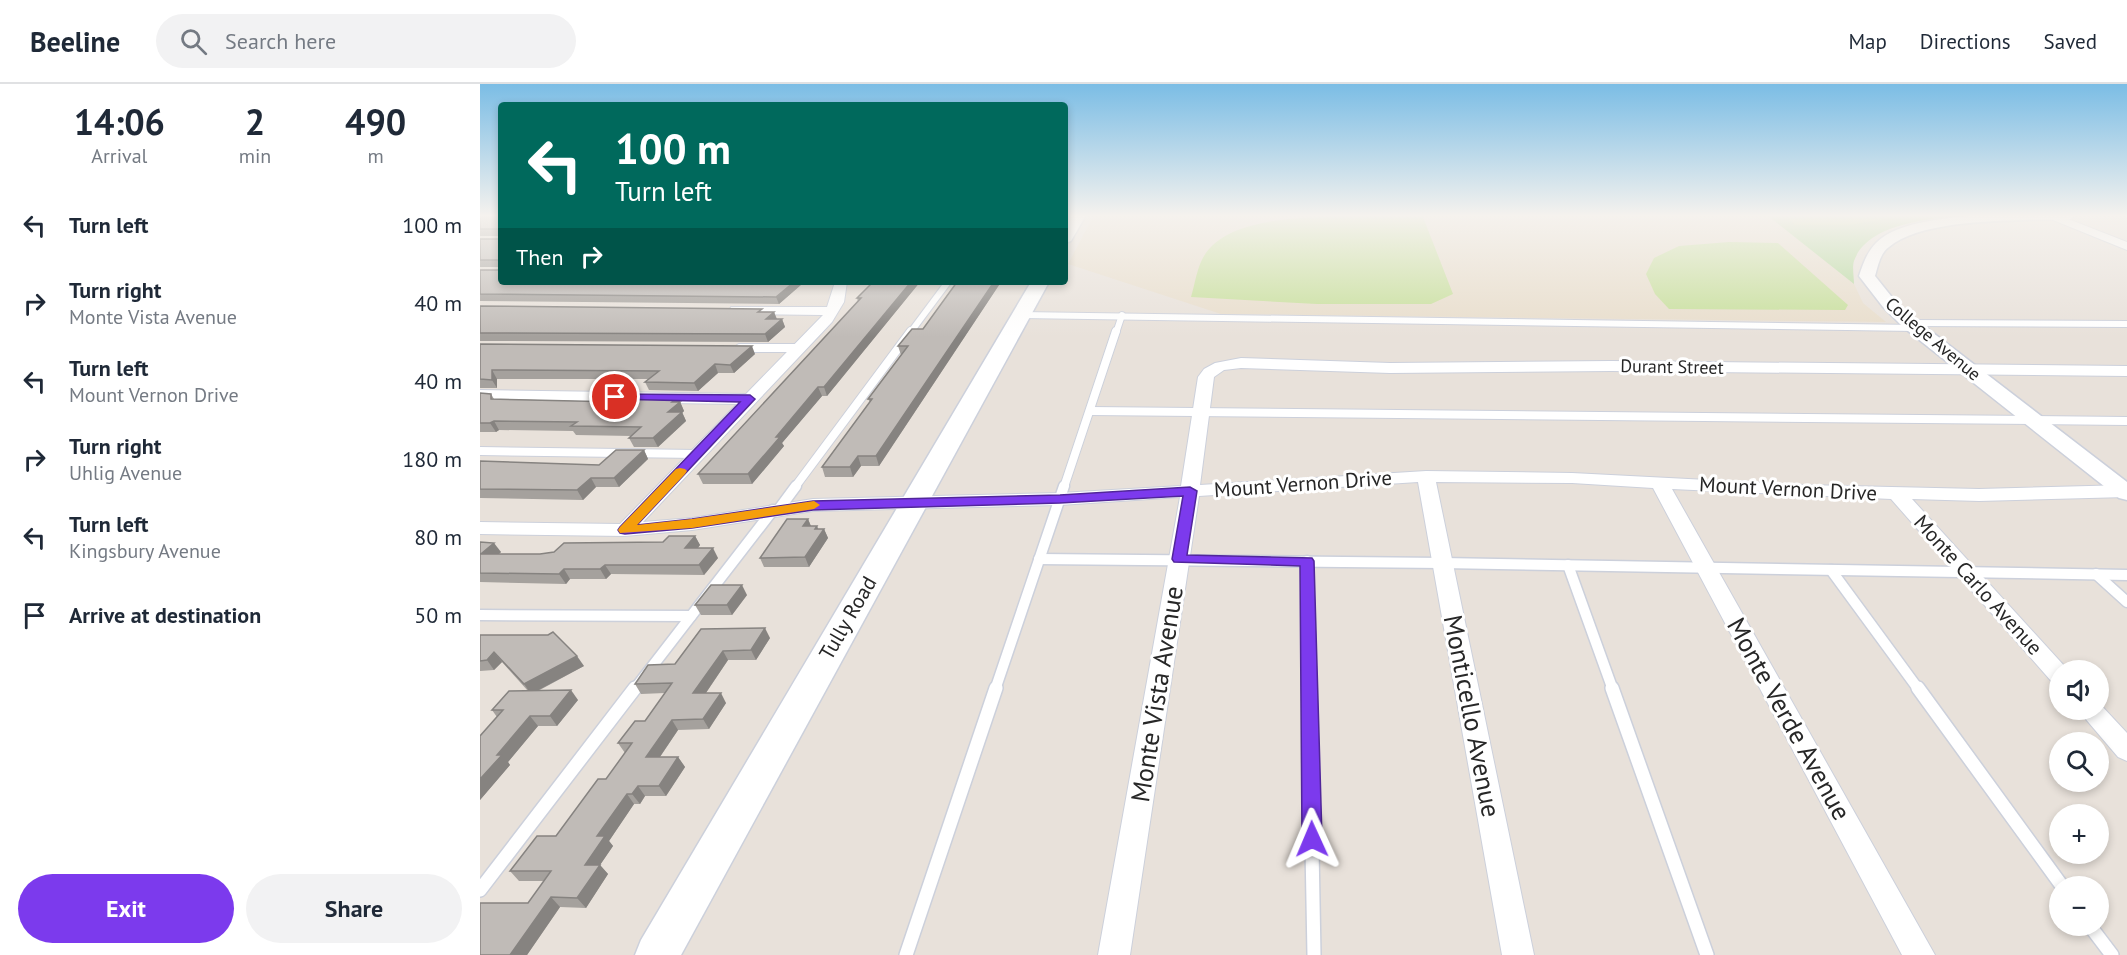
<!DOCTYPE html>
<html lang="en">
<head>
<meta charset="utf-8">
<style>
  :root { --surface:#fff; --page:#f2f2f3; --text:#1f2937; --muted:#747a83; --line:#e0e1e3; --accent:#7c3aed }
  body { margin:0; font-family:"PT Sans",sans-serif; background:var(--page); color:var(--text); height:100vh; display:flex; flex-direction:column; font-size:22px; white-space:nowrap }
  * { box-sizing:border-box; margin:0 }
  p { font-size:20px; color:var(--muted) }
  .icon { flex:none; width:33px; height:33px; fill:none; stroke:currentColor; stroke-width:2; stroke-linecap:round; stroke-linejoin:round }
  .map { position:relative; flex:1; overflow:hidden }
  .sheet { display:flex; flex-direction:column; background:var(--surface); width:480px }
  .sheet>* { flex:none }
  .banner { position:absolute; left:18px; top:18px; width:570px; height:183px; border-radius:6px; box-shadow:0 3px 9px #0003; background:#00695c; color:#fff; overflow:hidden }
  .controls { position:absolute; left:1569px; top:576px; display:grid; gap:12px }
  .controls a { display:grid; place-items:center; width:60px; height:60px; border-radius:50%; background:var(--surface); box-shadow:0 3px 9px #0003; font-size:30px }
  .pin { position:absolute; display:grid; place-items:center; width:51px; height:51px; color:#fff; margin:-26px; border:3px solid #fff; border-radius:50%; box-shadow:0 2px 6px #0007 }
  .me { position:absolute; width:66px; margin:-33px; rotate:359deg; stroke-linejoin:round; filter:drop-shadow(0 0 4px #0008) }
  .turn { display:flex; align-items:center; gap:21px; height:126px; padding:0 18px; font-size:27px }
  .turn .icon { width:78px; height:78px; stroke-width:2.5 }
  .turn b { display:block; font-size:42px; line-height:51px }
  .then { display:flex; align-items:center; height:57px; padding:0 18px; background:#0003; gap:12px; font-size:22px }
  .eta { display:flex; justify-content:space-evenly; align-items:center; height:102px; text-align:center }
  .eta b { font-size:36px; font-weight:700; line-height:42px }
  .cta { display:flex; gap:12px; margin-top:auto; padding:12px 18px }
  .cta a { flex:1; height:69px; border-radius:36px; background:var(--accent); color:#fff; font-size:24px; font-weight:700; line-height:69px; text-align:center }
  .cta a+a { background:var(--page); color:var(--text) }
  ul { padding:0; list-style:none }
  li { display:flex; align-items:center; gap:18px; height:78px; padding:0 18px }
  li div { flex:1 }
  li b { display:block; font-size:22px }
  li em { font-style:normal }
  header { display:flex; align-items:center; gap:36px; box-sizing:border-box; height:84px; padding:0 30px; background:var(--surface); border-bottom:2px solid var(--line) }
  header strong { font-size:28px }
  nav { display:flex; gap:33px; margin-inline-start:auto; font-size:21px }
  .search { width:420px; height:54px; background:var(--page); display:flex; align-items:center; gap:15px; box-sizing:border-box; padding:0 21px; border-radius:33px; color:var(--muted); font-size:22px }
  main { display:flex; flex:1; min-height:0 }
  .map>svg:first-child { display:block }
  .education { fill:#e8ddcb }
  .green { fill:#b5d99c }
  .pitch { fill:#c6df99 }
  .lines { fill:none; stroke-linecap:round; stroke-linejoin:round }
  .service-far3-casing { stroke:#ccd0db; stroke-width:8 }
  .service-far2-casing { stroke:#ccd0db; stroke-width:10 }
  .service-far1-casing { stroke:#ccd0db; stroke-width:13 }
  .service-casing { stroke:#ccd0db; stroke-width:16 }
  .minor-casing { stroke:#ccd0db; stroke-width:2 }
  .tertiary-casing { stroke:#ccd0db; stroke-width:3 }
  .secondary-casing { stroke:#ccd0db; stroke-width:3 }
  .service-far3 { stroke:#fff; stroke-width:6 }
  .service-far2 { stroke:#fff; stroke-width:8 }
  .service-far1 { stroke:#fff; stroke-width:10 }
  .service { stroke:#fff; stroke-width:13 }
  .minor { fill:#fff; fill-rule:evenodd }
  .tertiary { fill:#fff; fill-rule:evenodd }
  .secondary { fill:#fff; fill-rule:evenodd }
  .wall { fill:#a5a19d }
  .shaded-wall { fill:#868380 }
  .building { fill:#c0bbb7; stroke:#868380; stroke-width:1.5 }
  .route { fill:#7c3aed; stroke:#51269a; stroke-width:1.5 }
  .slow { fill:#f59e0b }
  .labels { text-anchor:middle; stroke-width:6; stroke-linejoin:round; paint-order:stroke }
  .far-street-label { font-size:18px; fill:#272727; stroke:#fff }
  .street-label { font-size:21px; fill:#272727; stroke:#fff }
  .near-street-label { font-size:26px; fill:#272727; stroke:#fff }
</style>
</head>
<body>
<header>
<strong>Beeline</strong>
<div class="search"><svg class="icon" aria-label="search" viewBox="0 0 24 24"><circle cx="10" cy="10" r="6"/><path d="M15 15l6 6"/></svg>Search here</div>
<nav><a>Map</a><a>Directions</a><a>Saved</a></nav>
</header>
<main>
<section class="sheet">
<div class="eta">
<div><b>14:06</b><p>Arrival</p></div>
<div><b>2</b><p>min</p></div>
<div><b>490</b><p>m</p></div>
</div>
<ul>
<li><svg class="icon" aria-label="left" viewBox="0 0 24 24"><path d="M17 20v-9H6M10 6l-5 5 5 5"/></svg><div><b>Turn left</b></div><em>100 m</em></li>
<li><svg class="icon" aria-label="right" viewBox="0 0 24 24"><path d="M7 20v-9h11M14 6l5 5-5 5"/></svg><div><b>Turn right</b><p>Monte Vista Avenue</p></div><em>40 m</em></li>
<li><svg class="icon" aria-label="left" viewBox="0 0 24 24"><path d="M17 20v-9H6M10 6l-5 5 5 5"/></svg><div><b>Turn left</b><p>Mount Vernon Drive</p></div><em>40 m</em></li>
<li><svg class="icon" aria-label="right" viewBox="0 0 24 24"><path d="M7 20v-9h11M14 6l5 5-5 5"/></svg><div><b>Turn right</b><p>Uhlig Avenue</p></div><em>180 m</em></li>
<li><svg class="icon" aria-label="left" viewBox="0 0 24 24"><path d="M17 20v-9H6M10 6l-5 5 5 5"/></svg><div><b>Turn left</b><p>Kingsbury Avenue</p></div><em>80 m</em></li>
<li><svg class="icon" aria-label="arrive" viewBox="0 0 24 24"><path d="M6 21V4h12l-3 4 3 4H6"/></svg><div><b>Arrive at destination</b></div><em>50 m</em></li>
</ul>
<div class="cta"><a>Exit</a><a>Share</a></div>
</section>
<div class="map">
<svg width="1647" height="871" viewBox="0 0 1647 871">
  <rect width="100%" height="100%" fill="#e8e1da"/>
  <polygon class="education" points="614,131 1288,131 1374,200 1383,219 1406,238 741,230 588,180"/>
  <path class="green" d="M1287,131H1505C1469,133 1389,134 1374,177C1372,183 1374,193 1374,200Z"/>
  <g class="pitch">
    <polygon points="1303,131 1432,131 1369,141 1315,141"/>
    <path d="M859,132L943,133L973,210L951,220H837L711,213C715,200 717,183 724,172C747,134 818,134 859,132Z"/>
    <polygon points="1249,158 1298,159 1368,221 1365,226 1189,225 1175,210 1166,190 1174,174 1199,162"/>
  </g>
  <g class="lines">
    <defs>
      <g id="service-far3">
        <polyline points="541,231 1435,244"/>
        <polyline points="1429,239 1647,240"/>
        <polyline points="430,249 468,198"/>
        <polyline points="636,249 642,231"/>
      </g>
      <g id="service-far2">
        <polyline points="260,264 318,264"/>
        <polyline points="610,327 1647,337"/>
        <polyline points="0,367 217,370"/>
        <polyline points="315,403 431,247"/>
        <polyline points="584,403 636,247"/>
      </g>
      <g id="service-far1">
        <polyline points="299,425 316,402"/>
        <polyline points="559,475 962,479 1647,491"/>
        <polyline points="827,477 829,606"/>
        <polyline points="1088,481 1133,606"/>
        <polyline points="1351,486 1439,606"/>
        <polyline points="1616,490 1647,518"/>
        <polyline points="0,531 211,532"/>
        <polyline points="154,606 293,426"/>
        <polyline points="515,606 584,402"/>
      </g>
      <g id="service">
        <polyline points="829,604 834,871"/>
        <polyline points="1132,604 1227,871"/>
        <polyline points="1438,604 1582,802"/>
        <polyline points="0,806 155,604"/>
        <polyline points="1610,842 1632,871"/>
        <polyline points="426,871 516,604"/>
      </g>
      <g id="minor">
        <polygon points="1568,131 1578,131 1647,158 1647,166 1568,134"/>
        <polygon points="355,198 367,198 364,218 352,238 163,438 212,434 333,415 580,409 701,402 718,293 724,285 735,279 761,274 910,279 1131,277 1647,282 1647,292 1131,287 910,289 761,284 744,286 734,293 720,401 946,387 1092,389 1324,401 1499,405 1647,401 1647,413 1499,417 1432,415 1588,586 1580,586 1580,601 1572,598 1411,415 1192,405 1455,871 1422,871 1173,404 1092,399 956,398 1054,871 1022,871 938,398 719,412 650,871 618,871 700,413 580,421 333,427 212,446 145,452 0,450 0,438 140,440 257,320 0,316 0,306 266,310 343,231 256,230 249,226 251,223 347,223"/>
        <polygon points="1619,619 1647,649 1647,677 1638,673 1598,626 1618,626"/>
      </g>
      <path id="tertiary" d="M1507,131H1597L1590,135C1544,137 1445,133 1409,163C1400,169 1398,182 1395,192L1415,217L1435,235L1647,398V416L1639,414L1423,243L1403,223L1379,192C1383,180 1387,168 1396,159C1418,136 1476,133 1507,131Z"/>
      <g id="secondary">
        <polygon points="592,131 606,131 591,157 585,159 585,141"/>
        <polygon points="551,198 569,198 201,871 155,871 161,856"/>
      </g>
    </defs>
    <use href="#service-far3" class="service-far3-casing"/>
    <use href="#service-far2" class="service-far2-casing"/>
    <use href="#service-far1" class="service-far1-casing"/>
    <use href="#service" class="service-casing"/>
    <use href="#minor" class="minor-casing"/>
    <use href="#tertiary" class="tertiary-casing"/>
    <use href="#secondary" class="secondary-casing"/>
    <use href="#service-far3" class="service-far3"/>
    <use href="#service-far2" class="service-far2"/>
    <use href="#service-far1" class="service-far1"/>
    <use href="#service" class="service"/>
    <use href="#minor" class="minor"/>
    <use href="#tertiary" class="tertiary"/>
    <use href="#secondary" class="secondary"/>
  </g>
  <g class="wall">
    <polygon points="0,131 21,131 21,198 322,200 299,220 0,217 0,186 18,186 21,183 0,183 0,155 19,155 19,152 0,152"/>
    <polygon points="387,198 440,198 347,312 342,312 302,359 304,362 272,400 223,400 218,390 378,218 377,214 390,201 388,201"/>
    <polygon points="471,198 521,198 399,382 381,382 373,393 345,393 342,383 390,318 388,315 421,271 418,262 443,245 475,201 472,201"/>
    <polygon points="0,222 294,228 297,235 302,235 305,243 288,258 0,257"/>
    <polygon points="0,260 275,270 254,289 238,289 218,307 169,306 165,298 168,295 17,295 17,304 0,304"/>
    <polygon points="0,309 11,310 14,315 139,318 198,313 204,327 202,328 206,337 178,363 154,363 149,354 152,352 96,351 93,347 19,346 16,348 0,348"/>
    <polygon points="164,366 168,375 139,403 116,403 103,416 0,414 0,377 119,381"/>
    <polygon points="328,435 331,442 337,442 338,445 344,445 348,454 329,483 284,483 280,474"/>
    <polygon points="215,452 220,461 218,464 238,474 224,491 131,490 126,495 90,495 86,500 0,498 0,458 21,468 19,470 60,470 183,458"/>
    <polygon points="267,511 252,531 221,531 215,521"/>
    <polygon points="221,545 290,554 276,576 248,576 226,609 246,619 229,645 198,646 180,673 198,673 205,683 186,712 165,712 160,720 154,720 129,757 133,762 120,781 128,790 106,824 80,823 47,871 0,871 48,819 64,797 39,797 30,787 76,752 126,695 145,669 138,659 165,637 185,609 161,610 155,600 195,580"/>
    <polygon points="0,551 104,582 58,607 98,616 77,642 58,642 28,678 30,681 0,716 0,652 17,633 12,626 48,607 22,578 14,586 0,587"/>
  </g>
  <g class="shaded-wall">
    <polygon points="314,198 322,198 322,200 299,220 296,213"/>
    <polygon points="431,198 440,198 347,312 344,303"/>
    <polygon points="514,198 521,198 399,382 396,372"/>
    <polygon points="294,228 297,236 286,235"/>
    <polygon points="302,235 305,243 288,258 285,250"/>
    <polygon points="272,262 275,270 254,289 250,281"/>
    <polygon points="235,280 238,289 218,307 214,299"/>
    <polygon points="12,286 17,295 17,304 12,296"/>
    <polygon points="338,303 342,312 302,359 304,362 272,400 268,390 296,353"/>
    <polygon points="198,313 204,327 192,337 188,328 192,318"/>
    <polygon points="202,328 206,337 178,363 173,354"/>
    <polygon points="14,337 19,346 16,348 10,339"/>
    <polygon points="164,366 168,375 139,403 134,394"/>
    <polygon points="378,372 381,382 373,393 370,383"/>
    <polygon points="111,394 116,403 103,416 97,406"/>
    <polygon points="328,435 332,445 323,442"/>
    <polygon points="337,442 340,451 344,445 348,454 329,483 325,473"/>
    <polygon points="215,452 220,461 210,474 205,464"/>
    <polygon points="14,459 21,468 8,480 1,470"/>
    <polygon points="233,464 238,474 224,491 219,481"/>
    <polygon points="125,481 131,490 126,495 120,485"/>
    <polygon points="84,485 90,495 86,500 79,490"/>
    <polygon points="262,501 267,511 252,531 247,521"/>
    <polygon points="285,544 290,554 276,576 271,566"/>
    <polygon points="243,567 248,576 219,619 213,609"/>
    <polygon points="14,568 22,578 14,586 7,576"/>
    <polygon points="97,572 104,582 51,610 44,600"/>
    <polygon points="91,606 98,616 77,642 70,632"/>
    <polygon points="241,609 246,619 229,645 223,635"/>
    <polygon points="50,632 58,642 28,678 30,681 0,716 0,695 17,671"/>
    <polygon points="192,636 198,646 173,683 166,673"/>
    <polygon points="198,673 205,683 186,712 179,702"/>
    <polygon points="158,702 165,712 160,720 152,710"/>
    <polygon points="147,710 154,720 129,757 133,762 120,781 128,790 106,824 97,814 105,781 117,752"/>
    <polygon points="71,813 80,823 47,871 30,871"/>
  </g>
  <g class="building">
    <polygon points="0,131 21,131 21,180 18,176 0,176 0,155 19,155 20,147 17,145 0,145"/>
    <polygon points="21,182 21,198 314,198 296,213 0,210 0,186 18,186"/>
    <polygon points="393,198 431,198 344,303 338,303 296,353 300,353 268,390 218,390 381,214 377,214"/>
    <polygon points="477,198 514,198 396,372 378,372 370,383 342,383 392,315 388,315 428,262 418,262 432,245 443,245"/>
    <polygon points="0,222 282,225 278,228 294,228 286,235 302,235 285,250 0,249"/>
    <polygon points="0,260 272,262 250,281 235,280 214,299 165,298 179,287 12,286 12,296 0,295"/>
    <polygon points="0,309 11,310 11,315 139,318 147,312 198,313 192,318 200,318 188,328 202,328 173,354 149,354 161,343 91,342 97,338 14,337 10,339 0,339"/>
    <polygon points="136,366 164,366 134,394 111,394 97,406 0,405 0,377 119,381"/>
    <polygon points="307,435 328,435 323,442 337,442 335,445 344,445 325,473 280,474"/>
    <polygon points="189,452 215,452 205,464 233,464 219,481 125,481 120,485 84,485 79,490 0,489 0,458 14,459 1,470 60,470 74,468 84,459 183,458"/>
    <polygon points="231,501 262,501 247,521 215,521"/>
    <polygon points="285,544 271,566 243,567 213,609 241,609 223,635 192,636 166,673 198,673 179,702 158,702 152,710 147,710 117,752 125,752 105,781 120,781 97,814 71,813 30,871 0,871 0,819 48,819 71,787 30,787 57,752 76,752 118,695 126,695 152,659 138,659 155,637 165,637 192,599 155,600 168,581 195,580 221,545"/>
    <polygon points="73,548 97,572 44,600 14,568 7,576 0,577 0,551 68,551"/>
    <polygon points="91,606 70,632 50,632 17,671 22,671 0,695 0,652 23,626 12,626 29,607"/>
  </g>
  <linearGradient id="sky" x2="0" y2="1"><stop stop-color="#7bbde5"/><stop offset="0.52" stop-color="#f5f2ee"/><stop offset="1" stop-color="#f5f2ee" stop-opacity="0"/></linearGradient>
  <rect width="1647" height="253" fill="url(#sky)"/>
  <polygon class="route" points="135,310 270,311 275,315 157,441 212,435 333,417 580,411 710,403 717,407 707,471 832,474 834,477 842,755 839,761 832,764 825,761 822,755 820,482 694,478 692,475 703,412 580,419 333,426 212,444 145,450 140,449 138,446 140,443 260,318 131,315 131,311"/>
  <polygon class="slow" points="200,384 205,385 207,387 205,390 157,441 212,435 334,417 340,421 334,425 212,444 140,449 138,446 140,443 196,385"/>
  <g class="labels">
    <g class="far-street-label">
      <text transform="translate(1453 255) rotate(40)" y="6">College Avenue</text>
      <text transform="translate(1192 283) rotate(1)" y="6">Durant Street</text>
    </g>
    <g class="street-label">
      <text transform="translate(823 400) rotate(-4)" y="7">Mount Vernon Drive</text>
      <text transform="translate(1308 405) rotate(3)" y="7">Mount Vernon Drive</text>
      <text transform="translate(1498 501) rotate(48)" y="7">Monte Carlo Avenue</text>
      <text transform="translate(368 534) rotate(-60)" y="7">Tully Road</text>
    </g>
    <g class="near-street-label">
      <text transform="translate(677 610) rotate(-81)" y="9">Monte Vista Avenue</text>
      <text transform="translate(992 632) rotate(79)" y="9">Monticello Avenue</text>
      <text transform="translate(1309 635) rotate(61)" y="9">Monte Verde Avenue</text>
    </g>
  </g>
</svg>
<div class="controls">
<a><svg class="icon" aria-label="sound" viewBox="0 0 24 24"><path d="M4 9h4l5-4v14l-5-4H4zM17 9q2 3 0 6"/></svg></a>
<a><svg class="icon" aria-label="search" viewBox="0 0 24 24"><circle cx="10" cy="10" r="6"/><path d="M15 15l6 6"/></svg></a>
<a>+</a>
<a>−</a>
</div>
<div class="pin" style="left:135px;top:313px;background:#d93025"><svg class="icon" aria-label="arrive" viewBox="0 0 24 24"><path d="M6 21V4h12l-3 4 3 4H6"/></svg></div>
<svg class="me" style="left:832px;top:755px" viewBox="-20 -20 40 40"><path d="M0-17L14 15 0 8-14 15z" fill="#7c3aed" stroke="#fff" stroke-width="4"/></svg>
<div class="banner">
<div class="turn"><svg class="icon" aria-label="left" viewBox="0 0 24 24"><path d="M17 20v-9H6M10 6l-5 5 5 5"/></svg><div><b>100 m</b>Turn left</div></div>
<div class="then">Then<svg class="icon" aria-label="right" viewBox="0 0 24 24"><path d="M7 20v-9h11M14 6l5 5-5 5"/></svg></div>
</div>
</div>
</main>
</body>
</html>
